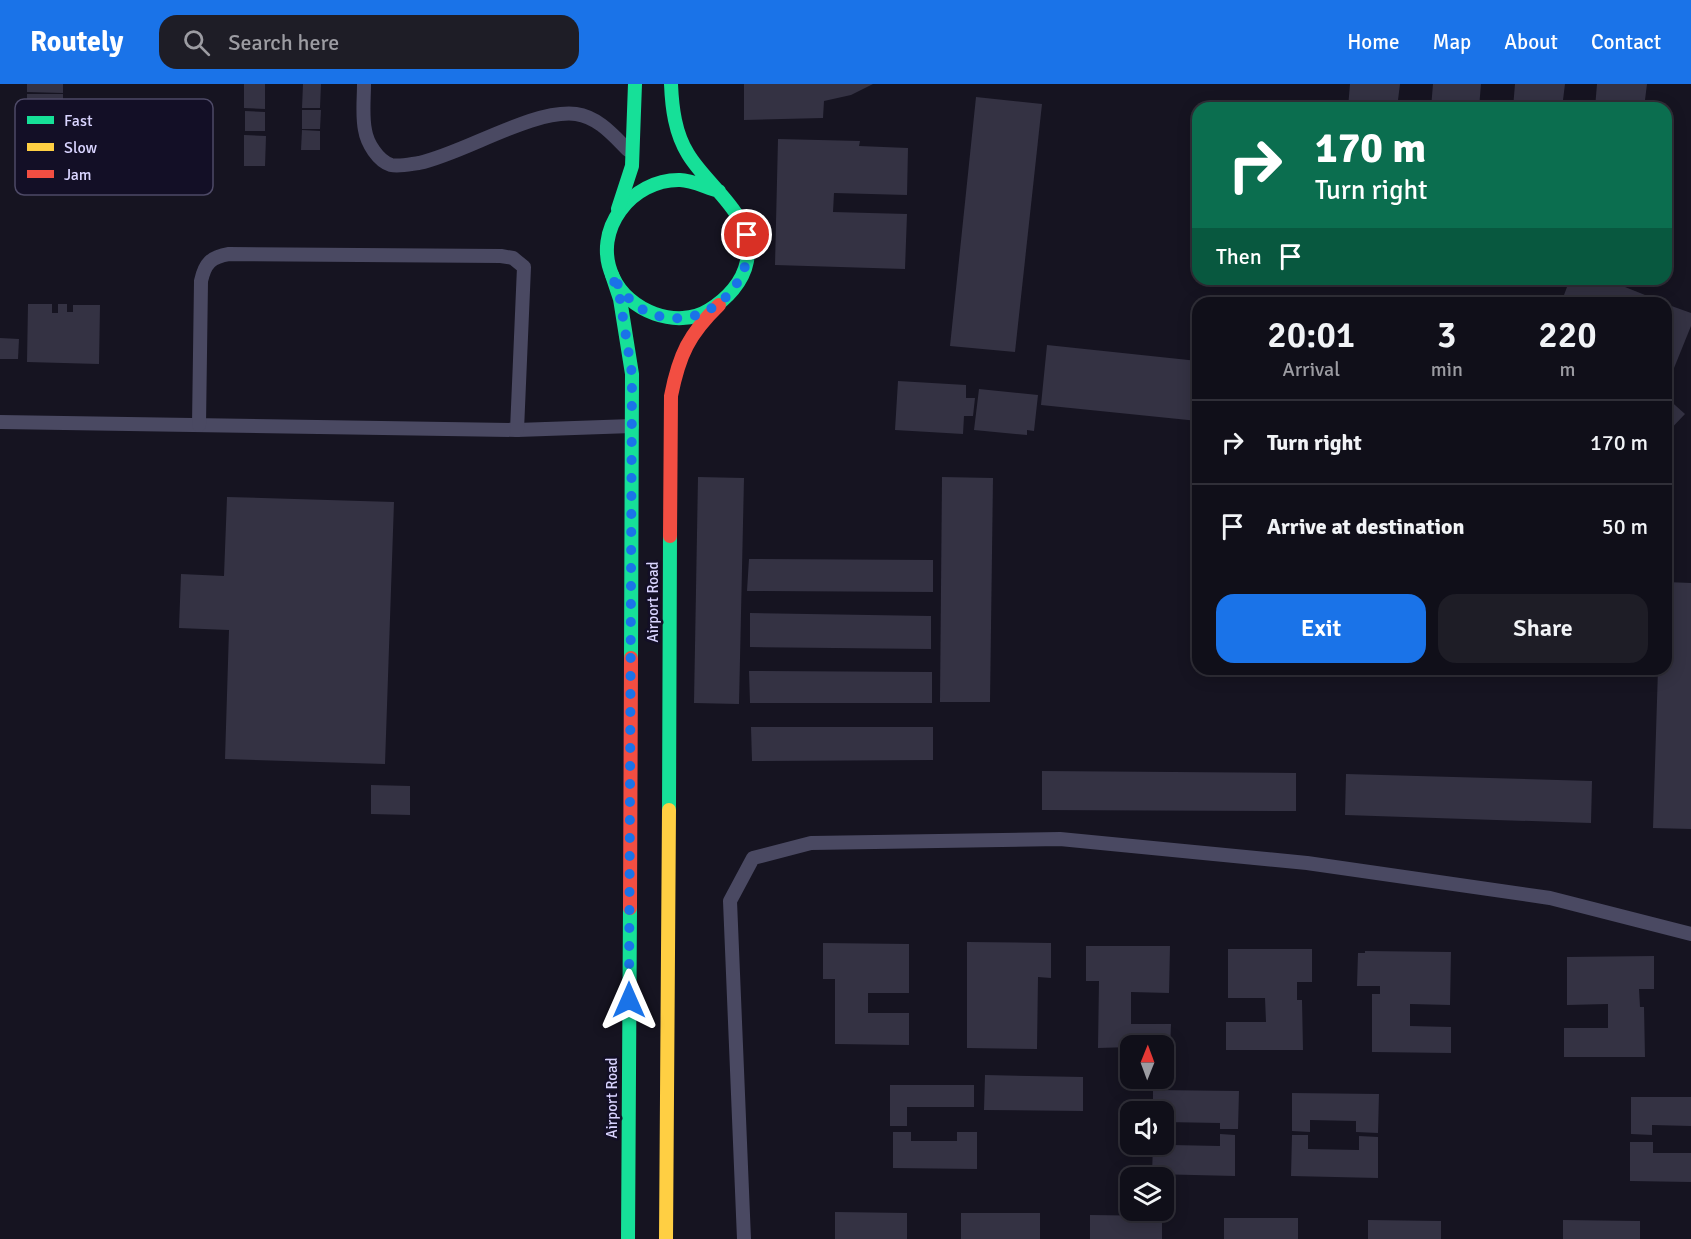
<!DOCTYPE html>
<html lang="en">
<head>
<meta charset="utf-8">
<style>
  :root { --surface:#100f19; --page:#1e1d26; --text:#f1f3f6; --muted:#9c9ca2; --line:#302f38; --accent:#1a73e8 }
  body { margin:0; font-family:Signika,sans-serif; background:var(--page); color:var(--text); height:100vh; display:flex; flex-direction:column; font-size:22px; white-space:nowrap }
  * { box-sizing:border-box; margin:0 }
  p { font-size:20px; color:var(--muted) }
  .icon { flex:none; width:33px; height:33px; fill:none; stroke:currentColor; stroke-width:2; stroke-linecap:round; stroke-linejoin:round }
  .map { position:relative; flex:1; overflow:hidden }
  .sheet { position:absolute; left:1192px; top:213px; width:480px; height:378px; display:flex; flex-direction:column; background:var(--surface); border-radius:18px; box-shadow:0 3px 15px #0003,0 0 0 2px var(--line) }
  .sheet>* { flex:none }
  .top-card { position:absolute; left:1192px; top:18px; width:480px; height:183px; border-radius:18px; box-shadow:0 3px 15px #0003,0 0 0 2px var(--line); background:#0b6e4f; color:#fff; overflow:hidden }
  .needle { width:39px; rotate:1deg }
  .tools { position:absolute; left:1120px; top:951px; display:grid; gap:12px }
  .tools a { display:grid; place-items:center; width:54px; height:54px; border-radius:12px; background:var(--surface); box-shadow:0 3px 15px #0003,0 0 0 2px var(--line); font-size:30px }
  .pin { position:absolute; display:grid; place-items:center; width:51px; height:51px; color:#fff; margin:-26px; border:3px solid #fff; border-radius:50%; box-shadow:0 2px 6px #0007 }
  .me { position:absolute; width:66px; margin:-33px; rotate:0deg; stroke-linejoin:round; filter:drop-shadow(0 0 4px #0008) }
  .turn { display:flex; align-items:center; gap:21px; height:126px; padding:0 24px; font-size:27px }
  .turn .icon { width:78px; height:78px; stroke-width:2.5 }
  .turn b { display:block; font-size:42px; line-height:51px }
  .then { display:flex; align-items:center; height:57px; padding:0 24px; background:#0003; gap:12px; font-size:22px }
  .eta { display:flex; justify-content:space-evenly; align-items:center; height:102px; text-align:center }
  .eta b { font-size:36px; font-weight:600; line-height:42px }
  .action { display:flex; gap:12px; margin-top:auto; padding:12px 24px }
  .action a { flex:1; height:69px; border-radius:18px; background:var(--accent); color:#fff; font-size:24px; font-weight:600; line-height:69px; text-align:center }
  .action a+a { background:var(--page); color:var(--text) }
  ul { padding:0; list-style:none }
  li { display:flex; align-items:center; gap:18px; height:84px; padding:0 24px; border-top:2px solid var(--line) }
  li div { flex:1 }
  li b { display:block; font-size:22px }
  li em { font-style:normal }
  header { display:flex; align-items:center; gap:36px; box-sizing:border-box; height:84px; padding:0 30px; background:var(--accent); color:#fff }
  header strong { font-size:28px }
  nav { display:flex; gap:33px; margin-inline-start:auto; font-size:21px }
  .search { width:420px; height:54px; background:var(--page); display:flex; align-items:center; gap:15px; box-sizing:border-box; padding:0 21px; border-radius:18px; color:var(--muted); font-size:22px }
  .map>svg:first-child { display:block }
  .building { fill:#343243 }
  .lines { fill:none; stroke-linecap:round; stroke-linejoin:round }
  .lane { stroke:#4a4962; stroke-width:14 }
  .fast { stroke:#16e098; stroke-width:14 }
  .slow { stroke:#ffcf43; stroke-width:14 }
  .jam { stroke:#f24e42; stroke-width:14 }
  .route { stroke:#1a73e8; stroke-width:10; stroke-dasharray:0 18 }
  .labels { text-anchor:middle; stroke-width:5; stroke-linejoin:round; paint-order:stroke }
  .street-label { font-size:15px; fill:#d9d4ff; stroke:#130f26 }
  .key { fill:#130f26; stroke:#4e4a67; stroke-width:1.5 }
  .key-label { font-size:16px; fill:#d9d4ff }
</style>
</head>
<body>
<header>
<strong>Routely</strong>
<div class="search"><svg class="icon" aria-label="search" viewBox="0 0 24 24"><circle cx="10" cy="10" r="6"/><path d="M15 15l6 6"/></svg>Search here</div>
<nav><a>Home</a><a>Map</a><a>About</a><a>Contact</a></nav>
</header>
<div class="map">
<svg width="1691" height="1155" viewBox="0 0 1691 1155">
  <rect width="100%" height="100%" fill="#161421"/>
  <g class="building">
    <polygon points="27,0 63,0 63,9 27,8"/>
    <polygon points="244,0 265,0 265,25 244,24"/>
    <polygon points="303,0 321,0 320,24 302,24"/>
    <polygon points="744,0 873,0 851,11 824,17 823,34 744,36"/>
    <polygon points="1350,0 1400,0 1397,24 1348,24"/>
    <polygon points="1433,0 1481,0 1479,24 1431,24"/>
    <polygon points="1515,0 1565,0 1562,24 1513,24"/>
    <polygon points="1597,0 1647,0 1644,24 1595,24"/>
    <polygon points="27,10 63,10 63,25 27,24"/>
    <polygon points="976,13 1042,20 1015,268 950,262"/>
    <polygon points="302,26 321,26 320,45 302,45"/>
    <polygon points="245,27 265,28 265,47 245,47"/>
    <polygon points="302,46 320,47 320,66 301,66"/>
    <polygon points="244,51 266,52 265,82 244,82"/>
    <polygon points="778,55 860,57 859,62 908,64 907,111 834,109 833,128 907,130 905,185 775,181"/>
    <polygon points="1570,195 1605,195 1665,219 1561,219"/>
    <polygon points="28,220 52,220 52,229 58,229 58,220 67,220 67,228 73,228 73,221 100,221 99,280 27,278"/>
    <polygon points="1666,220 1691,229 1691,242 1672,289 1666,287"/>
    <polygon points="0,254 19,255 18,275 0,275"/>
    <polygon points="1047,261 1198,277 1198,337 1041,321"/>
    <polygon points="898,297 966,301 966,314 975,314 973,332 964,332 963,350 895,346"/>
    <polygon points="979,305 1038,311 1034,347 1027,346 1027,351 974,346"/>
    <polygon points="1666,313 1685,330 1666,350"/>
    <polygon points="698,393 744,394 739,620 694,619"/>
    <polygon points="942,393 993,394 990,618 940,618"/>
    <polygon points="227,413 394,418 385,680 225,675 229,546 179,544 181,490 224,492"/>
    <polygon points="749,475 933,476 933,508 747,507"/>
    <polygon points="1666,498 1691,499 1691,745 1653,744 1658,585 1666,585"/>
    <polygon points="750,529 931,532 931,565 750,563"/>
    <polygon points="749,587 932,588 932,619 750,619"/>
    <polygon points="751,643 933,643 933,676 752,677"/>
    <polygon points="1042,687 1296,689 1296,727 1042,726"/>
    <polygon points="1346,690 1592,697 1591,739 1345,731"/>
    <polygon points="371,701 410,702 410,731 371,730"/>
    <polygon points="967,858 1051,859 1051,894 1038,893 1037,965 967,964"/>
    <polygon points="823,859 909,860 909,909 868,909 868,929 909,929 909,961 835,960 835,895 823,895"/>
    <polygon points="1086,862 1170,862 1169,909 1131,908 1131,940 1171,940 1170,965 1164,965 1164,962 1098,964 1099,897 1086,897"/>
    <polygon points="1228,865 1312,865 1312,898 1297,898 1297,916 1302,916 1303,966 1226,966 1226,938 1266,938 1265,914 1228,914"/>
    <polygon points="1365,867 1451,868 1450,921 1410,920 1410,942 1451,943 1451,969 1372,968 1372,910 1380,910 1380,902 1357,902 1358,869 1365,869"/>
    <polygon points="1654,872 1654,905 1639,905 1640,923 1644,923 1645,973 1564,973 1564,944 1608,944 1608,920 1567,921 1567,873"/>
    <polygon points="985,991 1083,993 1083,1027 984,1026"/>
    <polygon points="890,1001 974,1001 974,1023 907,1023 907,1042 890,1042"/>
    <polygon points="1153,1006 1239,1007 1238,1045 1220,1045 1220,1039 1164,1038 1164,1028 1153,1028"/>
    <polygon points="1292,1009 1379,1010 1378,1049 1356,1048 1356,1037 1310,1036 1310,1048 1292,1047"/>
    <polygon points="1631,1013 1691,1013 1691,1042 1652,1041 1652,1051 1631,1050"/>
    <polygon points="893,1048 911,1048 911,1057 957,1057 957,1048 977,1048 977,1085 893,1084"/>
    <polygon points="1164,1049 1172,1050 1171,1061 1220,1062 1220,1050 1235,1051 1235,1092 1152,1090 1153,1060 1164,1060"/>
    <polygon points="1292,1051 1308,1051 1308,1065 1359,1066 1359,1052 1378,1053 1378,1094 1291,1092"/>
    <polygon points="1630,1058 1653,1058 1653,1069 1691,1069 1691,1098 1630,1097"/>
    <polygon points="835,1128 907,1129 907,1155 835,1155"/>
    <rect x="961" y="1129" width="79" height="26"/>
    <polygon points="1090,1131 1162,1132 1162,1155 1090,1155"/>
    <rect x="1224" y="1134" width="74" height="21"/>
    <polygon points="1368,1136 1441,1137 1441,1155 1368,1155"/>
    <polygon points="1563,1136 1640,1137 1640,1155 1563,1155"/>
  </g>
  <g class="lines">
    <g class="lane">
      <path d="M364,0C364,15 362,32 365,46C367,59 378,77 391,81C399,83 411,80 419,79C465,69 532,25 576,30C598,33 613,51 628,66"/>
      <polyline points="0,338 517,346 632,342"/>
      <path d="M199,341L201,197C205,179 211,173 229,170L501,172L513,174L524,183L517,346"/>
      <polyline points="744,1155 730,817 753,774 811,759 1060,755 1307,779 1550,814 1691,850"/>
    </g>
    <g class="fast">
      <path d="M671,0C672,24 675,49 688,70C709,105 755,130 747,177C743,198 727,215 709,226C677,246 628,227 613,193C591,146 632,95 680,96C692,96 707,104 719,107"/>
      <polyline points="618,125 632,82 635,0"/>
      <polyline points="612,191 620,215 632,290 631,574"/>
      <polyline points="669,726 670,452"/>
      <polyline points="628,1155 630,824"/>
    </g>
    <polyline class="slow" points="666,1155 669,726"/>
    <g class="jam">
      <path d="M670,452L671,312C679,271 689,250 719,221"/>
      <polyline points="630,824 631,574"/>
    </g>
  </g>
  <g class="lines">
    <path class="route" d="M629,916L632,290L620,215L612,191C621,206 631,220 647,228C689,247 734,221 746,179C749,171 747,160 747,151"/>
  </g>
  <g class="labels">
    <g class="street-label">
      <text transform="translate(653 518) rotate(-90)" y="5">Airport Road</text>
      <text transform="translate(612 1014) rotate(-90)" y="5">Airport Road</text>
    </g>
  </g>
  <rect x="15" y="15" width="198" height="96" rx="9" class="key"/>
  <rect x="27" y="32" width="27" height="8" fill="#16e098"/>
  <rect x="27" y="59" width="27" height="8" fill="#ffcf43"/>
  <rect x="27" y="86" width="27" height="8" fill="#f24e42"/>
  <g class="key-label">
    <text x="64" y="42">Fast</text>
    <text x="64" y="69">Slow</text>
    <text x="64" y="96">Jam</text>
  </g>
</svg>
<div class="tools">
<a><svg class="needle" viewBox="-14 -14 28 28"><path d="M0-13l5 13h-10z" fill="#e53935"/><path d="M0 13l5-13h-10z" fill="#9c9ca2"/></svg></a>
<a><svg class="icon" aria-label="sound" viewBox="0 0 24 24"><path d="M4 9h4l5-4v14l-5-4H4zM17 9q2 3 0 6"/></svg></a>
<a><svg class="icon" aria-label="layers" viewBox="0 0 24 24"><path d="M12 4l9 5-9 5-9-5zM3 14l9 5 9-5"/></svg></a>
</div>
<div class="pin" style="left:747px;top:151px;background:#d93025"><svg class="icon" aria-label="arrive" viewBox="0 0 24 24"><path d="M6 21V4h12l-3 4 3 4H6"/></svg></div>
<svg class="me" style="left:629px;top:916px" viewBox="-20 -20 40 40"><path d="M0-17L14 15 0 8-14 15z" fill="#1a73e8" stroke="#fff" stroke-width="4"/></svg>
<div class="top-card">
<div class="turn"><svg class="icon" aria-label="right" viewBox="0 0 24 24"><path d="M7 20v-9h11M14 6l5 5-5 5"/></svg><div><b>170 m</b>Turn right</div></div>
<div class="then">Then<svg class="icon" aria-label="arrive" viewBox="0 0 24 24"><path d="M6 21V4h12l-3 4 3 4H6"/></svg></div>
</div>
<section class="sheet">
<div class="eta">
<div><b>20:01</b><p>Arrival</p></div>
<div><b>3</b><p>min</p></div>
<div><b>220</b><p>m</p></div>
</div>
<ul>
<li><svg class="icon" aria-label="right" viewBox="0 0 24 24"><path d="M7 20v-9h11M14 6l5 5-5 5"/></svg><div><b>Turn right</b></div><em>170 m</em></li>
<li><svg class="icon" aria-label="arrive" viewBox="0 0 24 24"><path d="M6 21V4h12l-3 4 3 4H6"/></svg><div><b>Arrive at destination</b></div><em>50 m</em></li>
</ul>
<div class="action"><a>Exit</a><a>Share</a></div>
</section>
</div>
</body>
</html>
